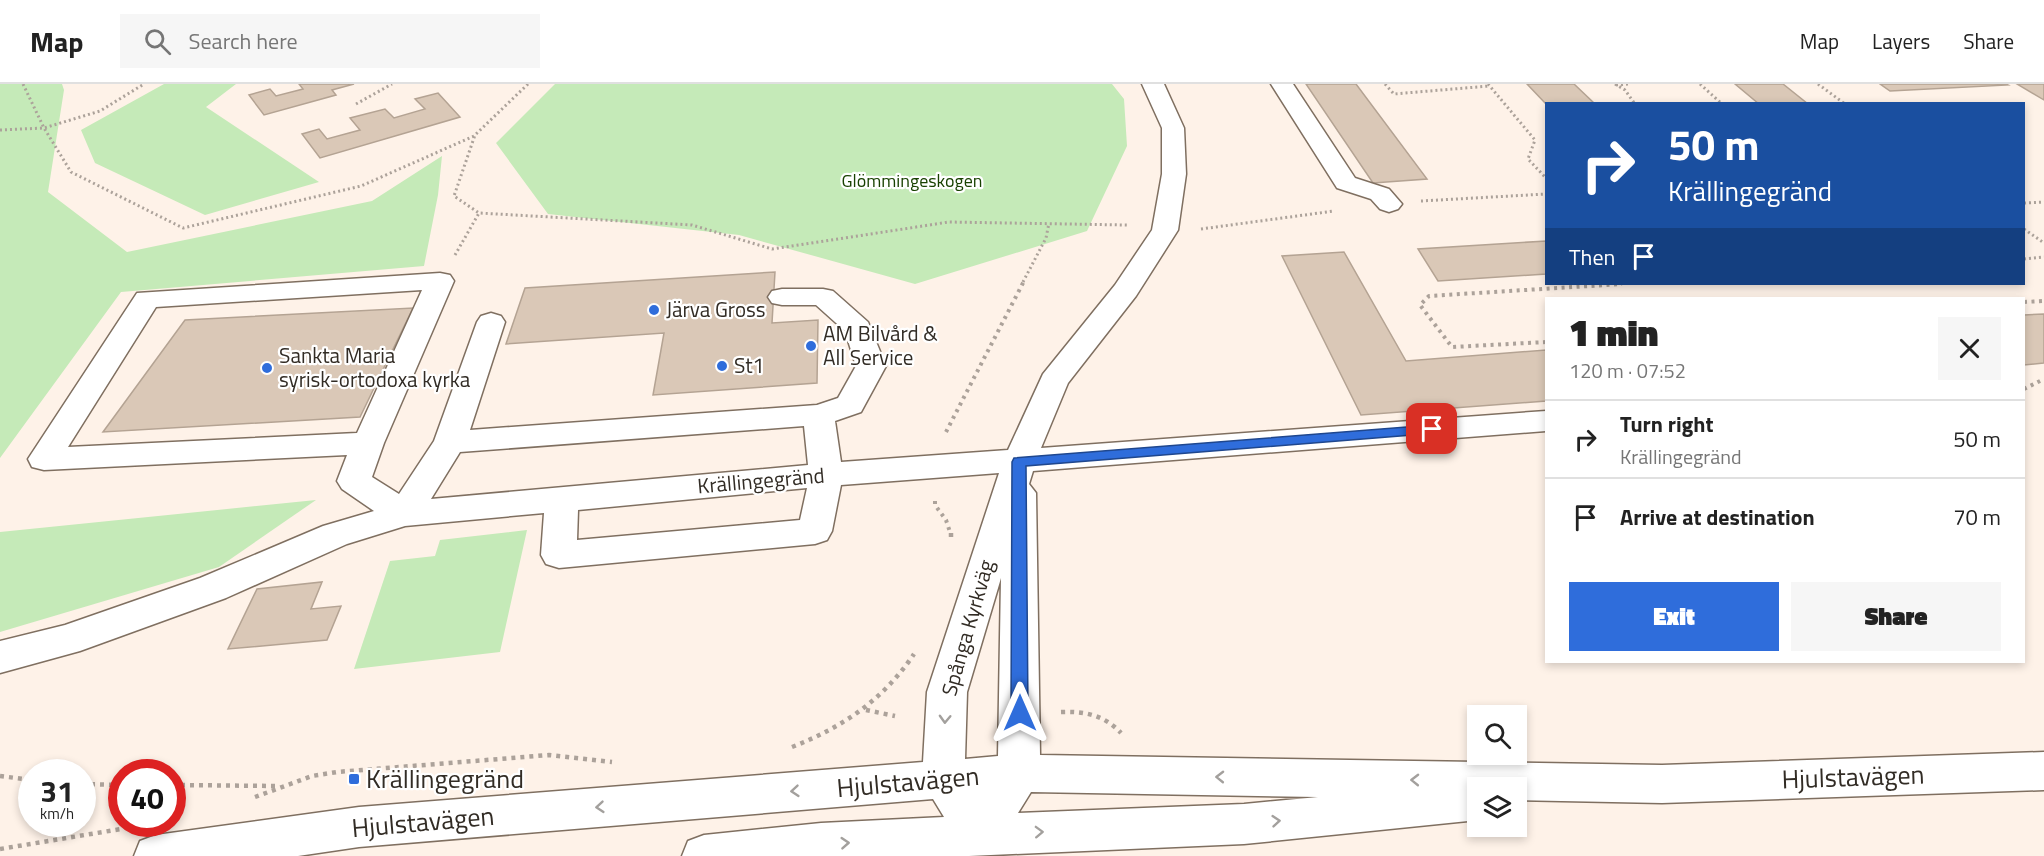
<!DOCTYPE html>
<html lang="en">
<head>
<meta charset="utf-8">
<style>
  :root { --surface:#fff; --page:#f6f6f6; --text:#222; --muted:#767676; --line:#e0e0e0; --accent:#2f6ddb }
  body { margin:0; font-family:"Titillium Web",sans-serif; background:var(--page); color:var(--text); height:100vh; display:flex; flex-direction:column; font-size:22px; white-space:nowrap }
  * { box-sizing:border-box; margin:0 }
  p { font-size:20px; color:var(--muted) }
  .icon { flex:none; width:33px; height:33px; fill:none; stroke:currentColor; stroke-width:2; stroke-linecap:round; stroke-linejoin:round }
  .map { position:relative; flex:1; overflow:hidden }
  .sheet { position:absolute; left:1545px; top:213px; width:480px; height:366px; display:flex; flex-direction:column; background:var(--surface); border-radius:0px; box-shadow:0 3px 9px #0003 }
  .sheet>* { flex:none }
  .hud { position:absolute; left:1545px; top:18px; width:480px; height:183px; border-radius:0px; box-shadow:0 3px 9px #0003; background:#1a4fa0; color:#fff; overflow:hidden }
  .fabs { position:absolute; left:1467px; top:621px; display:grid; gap:12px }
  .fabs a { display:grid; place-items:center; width:60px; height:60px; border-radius:0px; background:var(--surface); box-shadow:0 3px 9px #0003; font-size:30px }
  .speed { position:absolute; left:18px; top:675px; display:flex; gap:12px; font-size:30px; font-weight:700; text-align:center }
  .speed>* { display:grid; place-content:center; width:78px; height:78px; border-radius:50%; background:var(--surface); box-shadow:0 3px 9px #0003; line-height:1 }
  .speed small { font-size:15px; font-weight:400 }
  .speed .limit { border:9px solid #d22; background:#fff; color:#111 }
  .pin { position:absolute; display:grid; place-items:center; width:51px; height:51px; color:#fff; margin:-26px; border-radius:12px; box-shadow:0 3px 9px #0006 }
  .me { position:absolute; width:66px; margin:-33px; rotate:0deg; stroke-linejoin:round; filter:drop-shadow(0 0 4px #0008) }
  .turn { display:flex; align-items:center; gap:21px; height:126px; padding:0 24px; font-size:27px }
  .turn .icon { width:78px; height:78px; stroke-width:2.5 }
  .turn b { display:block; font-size:42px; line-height:51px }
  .then { display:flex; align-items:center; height:57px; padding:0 24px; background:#0003; gap:12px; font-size:22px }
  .round { display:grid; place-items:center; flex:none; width:63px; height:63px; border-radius:0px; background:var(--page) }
  .headline { display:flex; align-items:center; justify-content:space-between; height:102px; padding:0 24px }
  h1 { font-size:36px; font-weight:800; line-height:45px }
  .button { display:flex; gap:12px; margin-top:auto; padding:12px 24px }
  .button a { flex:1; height:69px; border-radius:0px; background:var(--accent); color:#fff; font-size:24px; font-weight:800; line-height:69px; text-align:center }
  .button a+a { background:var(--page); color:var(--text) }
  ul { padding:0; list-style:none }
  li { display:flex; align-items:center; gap:18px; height:78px; padding:0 24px; border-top:2px solid var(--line) }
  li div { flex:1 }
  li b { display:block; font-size:22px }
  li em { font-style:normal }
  header { display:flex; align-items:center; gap:36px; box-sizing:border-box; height:84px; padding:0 30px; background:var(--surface); border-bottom:2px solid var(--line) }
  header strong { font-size:28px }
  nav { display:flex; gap:33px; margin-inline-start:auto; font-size:21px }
  .search { width:420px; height:54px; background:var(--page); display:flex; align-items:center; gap:15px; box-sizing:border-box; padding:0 21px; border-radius:0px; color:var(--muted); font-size:22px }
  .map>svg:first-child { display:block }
  .green { fill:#c5eab8 }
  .building { fill:#dac8b7; stroke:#b4a393; stroke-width:1.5 }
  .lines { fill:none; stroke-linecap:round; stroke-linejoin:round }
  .minor-casing { stroke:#7f6f60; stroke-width:3 }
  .path-far2 { stroke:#aca29a; stroke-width:3; stroke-dasharray:2 3; stroke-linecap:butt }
  .path-far1 { stroke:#aca29a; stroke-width:4; stroke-dasharray:3 4.5; stroke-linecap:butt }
  .path { stroke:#aca29a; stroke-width:4.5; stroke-dasharray:4 5; stroke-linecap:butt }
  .minor { fill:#fff; fill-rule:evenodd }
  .oneway { stroke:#a3a09d }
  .route { fill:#2f6ddb; stroke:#1f478e; stroke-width:1.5 }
  .poi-dot { fill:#2f6ddb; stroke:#fff; stroke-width:2 }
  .labels { text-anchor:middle; stroke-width:4.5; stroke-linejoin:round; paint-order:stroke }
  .far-park-label { font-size:18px; fill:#184101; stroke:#fff }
  .poi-label { font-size:21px; fill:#322c25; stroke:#fff; text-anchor:start }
  .street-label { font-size:21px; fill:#322c25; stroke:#fff }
  .near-street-label { font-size:26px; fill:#322c25; stroke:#fff }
  .near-poi-label { font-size:26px; fill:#322c25; stroke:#fff; text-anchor:start }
</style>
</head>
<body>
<header>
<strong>Map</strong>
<div class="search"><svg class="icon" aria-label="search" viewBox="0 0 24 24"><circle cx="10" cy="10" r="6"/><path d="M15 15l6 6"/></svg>Search here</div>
<nav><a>Map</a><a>Layers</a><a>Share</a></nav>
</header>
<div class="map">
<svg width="2044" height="772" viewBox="0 0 2044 772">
  <rect width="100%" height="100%" fill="#fef2e8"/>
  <g class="green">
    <polygon points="0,0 62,0 64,6 48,108 127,168 372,117 442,72 438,111 424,182 121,208 0,374"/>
    <polygon points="164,0 236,0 206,23 319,98 205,131 95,79 81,46"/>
    <polygon points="555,0 1112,0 1124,15 1127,62 1087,147 915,200 739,151 548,130 496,59"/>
    <polygon points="316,416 219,483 0,548 0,448"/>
    <polygon points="527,446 500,568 354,585 390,477 435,472 440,456"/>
  </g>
  <g class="building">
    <polygon points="299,0 354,0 332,6 336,11 264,31 249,11 270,5 276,12 303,5"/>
    <polygon points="1306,0 1356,0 1427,95 1373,99"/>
    <polygon points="1527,0 1574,0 1595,20 1546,20"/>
    <polygon points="1735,0 1783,0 1808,20 1759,20"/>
    <polygon points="1880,0 2006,0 2008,1 1890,7"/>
    <polygon points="2017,0 2044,0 2044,16"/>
    <polygon points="438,9 460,33 320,74 302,50 319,45 327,55 360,46 350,34 385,25 394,34 425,25 415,15"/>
    <polygon points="1546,157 1546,190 1438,197 1418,165"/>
    <polygon points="1344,168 1406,277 1546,266 1546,317 1361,331 1282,172"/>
    <polygon points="775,188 772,239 818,236 817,299 653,311 664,249 506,260 525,204"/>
    <polygon points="413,224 360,333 103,348 185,236"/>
    <polygon points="2044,230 2044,279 2024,281 2024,231"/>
    <polygon points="322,498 311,525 341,522 327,556 228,565 257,505"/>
  </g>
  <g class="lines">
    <defs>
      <g id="minor">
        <path d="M1142,0H1164L1184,44L1186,90L1178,146L1136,212L1068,299L1041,364L1546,327V347L1033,387L1029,400L1036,409L1040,671L1662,681L2044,668V706L1662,719L1516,716V704H1478V736L1244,760L969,772H682L688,757L704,751L821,739L944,733L933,715L359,763L298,772H134L140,757L156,751L359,723L923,678L927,608L999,389L841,401L832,447L827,456L815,460L559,484L546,480L541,471L544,429L405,442L347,460L226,514L80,567L0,589V557L65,541L200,494L323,442L374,427L342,405L337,397L347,371L44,386L32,383L28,375L137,209L440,189L450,191L454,197L384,359L372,393L399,410L434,357L477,238L481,232L491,229L501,232L505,238L470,346L817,321L838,314L856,282L845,247L816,221H782L772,219L768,213L772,207L782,205H823L833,207L868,238L886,282L861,328L835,337L841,378L1008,366L1043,290L1115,201L1152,146L1162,90V44ZM422,206L357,349L68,363L156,223ZM804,342L808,381L431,415L460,368ZM807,404L800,436L577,456L578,426ZM1001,494L998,672L965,675L967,608ZM1031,708L1318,713L1244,720L1018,729Z"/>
        <polygon points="1271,0 1293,0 1355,94 1389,105 1402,120 1398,125 1389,128 1380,125 1371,115 1337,104"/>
      </g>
    </defs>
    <use href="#minor" class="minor-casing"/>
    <g class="path-far2">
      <polyline points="23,0 44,44 71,88 183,144 361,102 474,52"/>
      <polyline points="528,0 475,51 454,112 479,129 692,141 772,165 949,138 1127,141"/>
      <polyline points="1385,0 1394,10 1489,2"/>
      <polyline points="1488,0 1535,56 1528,75 1546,94"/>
      <polyline points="1615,0 1625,6 1635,20"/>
      <polyline points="1700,0 1722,20"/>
      <polyline points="1818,0 1845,20"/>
      <polyline points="1616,1 1628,0"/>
      <polyline points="356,20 392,0"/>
      <polyline points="0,46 44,44 100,27 144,0"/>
      <polyline points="1421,117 1546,110"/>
      <polyline points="2024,119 2044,118"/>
      <polyline points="1201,145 1334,127"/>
      <polyline points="2024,145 2044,159"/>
      <polyline points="455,171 479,129"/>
      <polyline points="2024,175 2044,173"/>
      <polyline points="1023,198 1046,154 1049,139"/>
    </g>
    <g class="path-far1">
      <polyline points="2024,218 2044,217"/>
      <polyline points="1546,258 1452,263 1420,221 1429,212 1622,200"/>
      <polyline points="2024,305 2044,295"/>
      <polyline points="946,348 1024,197"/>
      <polyline points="935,417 935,421 946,436 951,451"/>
    </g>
    <g class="path">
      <polyline points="951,449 951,455"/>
      <polyline points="866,626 895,632"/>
      <path d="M1061,628C1085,627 1104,631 1121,649"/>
      <path d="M792,663C843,643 883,616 914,570"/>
      <polyline points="0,692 32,696"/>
      <polyline points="82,700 122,701"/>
      <polyline points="172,701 279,702"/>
      <polyline points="255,713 312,692 337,688 549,671 612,678"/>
      <polyline points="0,765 121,745"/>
    </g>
    <use href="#minor" class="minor"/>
  </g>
  <defs><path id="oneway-chevron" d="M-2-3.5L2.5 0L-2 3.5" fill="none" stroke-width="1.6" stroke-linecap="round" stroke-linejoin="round" transform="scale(1.5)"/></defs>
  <g class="oneway">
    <use href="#oneway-chevron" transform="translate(945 635) rotate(92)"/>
    <use href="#oneway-chevron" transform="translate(1220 693) rotate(-179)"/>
    <use href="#oneway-chevron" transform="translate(1415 696) rotate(-179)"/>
    <use href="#oneway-chevron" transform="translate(795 707) rotate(175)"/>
    <use href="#oneway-chevron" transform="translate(600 723) rotate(175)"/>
    <use href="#oneway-chevron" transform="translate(1276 737) rotate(-5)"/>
    <use href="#oneway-chevron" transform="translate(1039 748) rotate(-2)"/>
    <use href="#oneway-chevron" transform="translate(845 759) rotate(-4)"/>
  </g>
  <polygon class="route" points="1432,341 1438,345 1437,349 1026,382 1028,629 1026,634 1020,636 1014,634 1011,629 1012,378 1014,374"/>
  <g class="poi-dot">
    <circle cx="654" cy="226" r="6"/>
    <circle cx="811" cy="262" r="6"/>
    <circle cx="722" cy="282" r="6"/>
    <circle cx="267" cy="284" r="6"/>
    <rect x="348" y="689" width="12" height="12" rx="3"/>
  </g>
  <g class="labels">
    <g class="far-park-label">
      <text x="912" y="103">Glömmingeskogen</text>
    </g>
    <g class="poi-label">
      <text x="666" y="233">Järva Gross</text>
      <text x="823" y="257">AM Bilvård &amp;<tspan x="823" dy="24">All Service</tspan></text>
      <text x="279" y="279">Sankta Maria<tspan x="279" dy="24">syrisk-ortodoxa kyrka</tspan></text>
      <text x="734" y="289">St1</text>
    </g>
    <g class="street-label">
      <text transform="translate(761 397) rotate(-5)" y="7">Krällingegränd</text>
      <text transform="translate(968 544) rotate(-74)" y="7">Spånga Kyrkväg</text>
    </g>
    <g class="near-street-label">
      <text transform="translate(1853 693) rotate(-2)" y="9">Hjulstavägen</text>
      <text transform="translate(908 698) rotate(-5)" y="9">Hjulstavägen</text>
      <text transform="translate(423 738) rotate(-5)" y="9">Hjulstavägen</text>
    </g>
    <g class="near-poi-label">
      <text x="366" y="704">Krällingegränd</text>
    </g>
  </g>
</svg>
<div class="fabs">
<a><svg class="icon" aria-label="search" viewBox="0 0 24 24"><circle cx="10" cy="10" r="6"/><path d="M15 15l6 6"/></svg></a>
<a><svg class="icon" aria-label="layers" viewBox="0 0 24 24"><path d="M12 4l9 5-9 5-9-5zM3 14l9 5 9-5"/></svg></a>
</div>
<div class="speed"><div>31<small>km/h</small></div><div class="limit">40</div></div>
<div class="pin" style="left:1432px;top:345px;background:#d93025"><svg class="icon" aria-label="arrive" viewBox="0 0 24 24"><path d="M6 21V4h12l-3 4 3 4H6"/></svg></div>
<svg class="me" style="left:1020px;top:629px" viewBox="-20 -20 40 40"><path d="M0-17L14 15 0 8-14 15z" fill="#2f6ddb" stroke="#fff" stroke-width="4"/></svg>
<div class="hud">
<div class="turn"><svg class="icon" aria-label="right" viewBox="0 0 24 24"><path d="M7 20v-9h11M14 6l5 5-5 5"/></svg><div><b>50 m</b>Krällingegränd</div></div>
<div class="then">Then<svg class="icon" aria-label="arrive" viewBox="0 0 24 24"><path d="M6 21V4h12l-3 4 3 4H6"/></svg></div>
</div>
<section class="sheet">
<div class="headline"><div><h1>1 min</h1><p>120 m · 07:52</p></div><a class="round"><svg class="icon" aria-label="close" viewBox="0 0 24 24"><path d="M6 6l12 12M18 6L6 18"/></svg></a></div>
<ul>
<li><svg class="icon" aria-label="right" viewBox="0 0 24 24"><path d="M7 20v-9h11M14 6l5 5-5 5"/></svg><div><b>Turn right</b><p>Krällingegränd</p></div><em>50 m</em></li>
<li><svg class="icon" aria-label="arrive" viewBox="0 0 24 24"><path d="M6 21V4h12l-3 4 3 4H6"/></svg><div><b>Arrive at destination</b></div><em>70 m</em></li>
</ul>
<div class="button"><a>Exit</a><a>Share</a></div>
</section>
</div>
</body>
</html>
